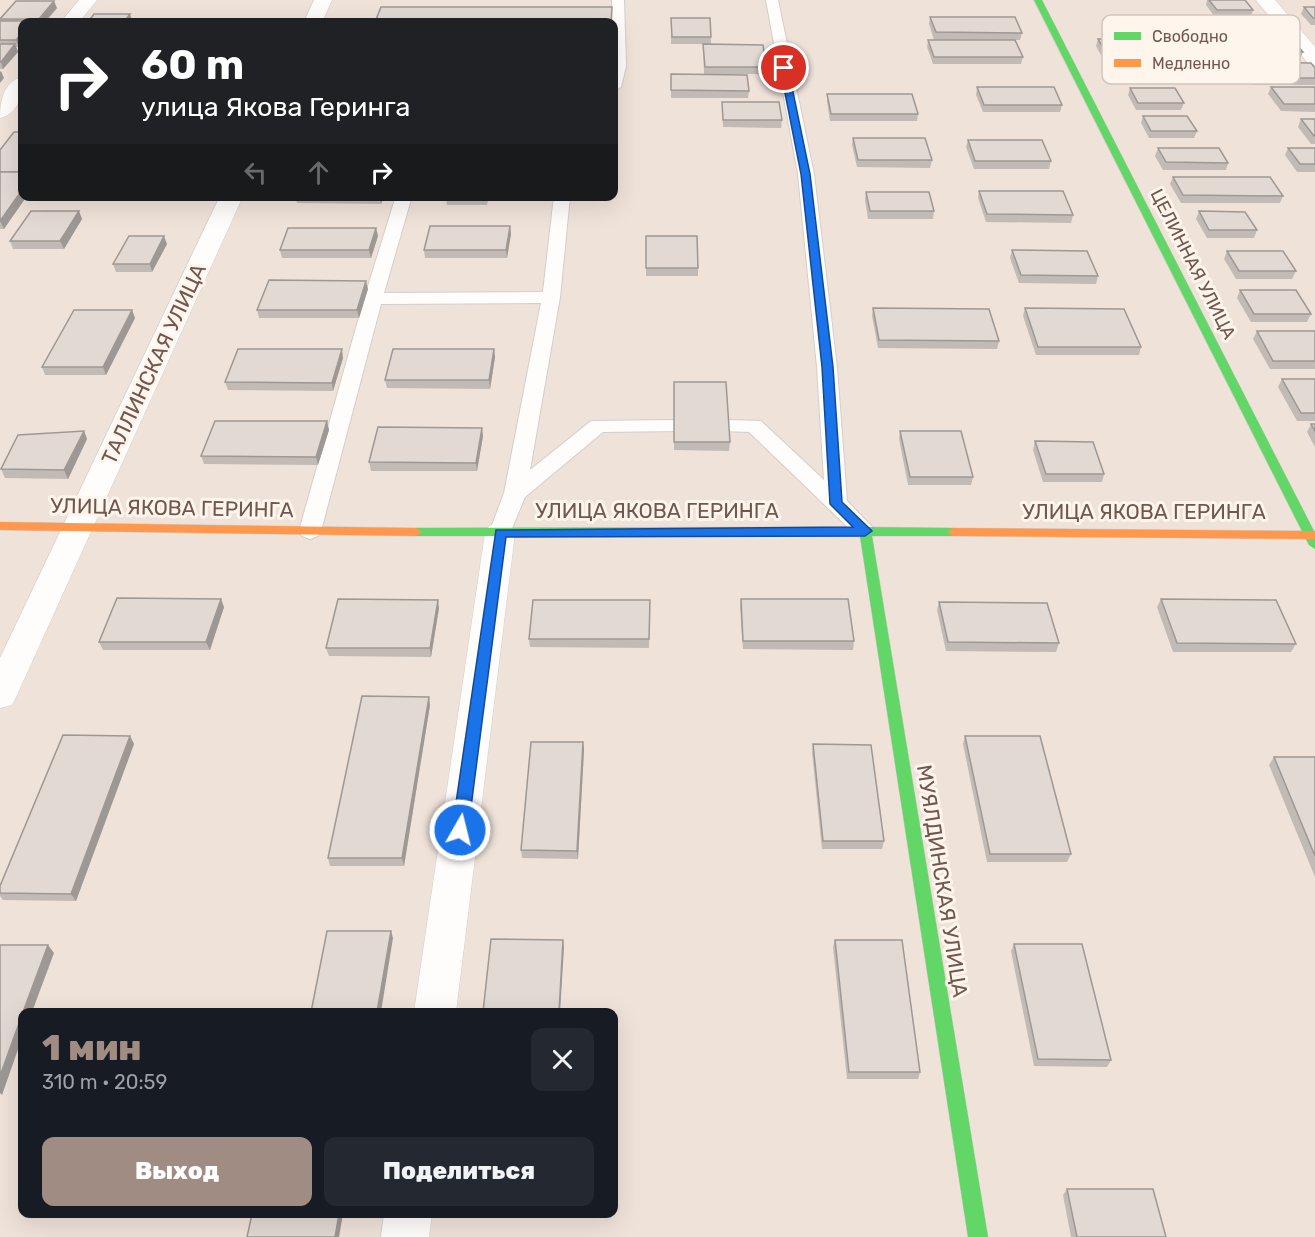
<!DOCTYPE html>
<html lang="ru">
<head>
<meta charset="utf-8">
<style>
  :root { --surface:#171b24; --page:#242831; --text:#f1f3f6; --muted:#9ea1a6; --accent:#a18c84 }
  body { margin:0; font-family:Rubik,sans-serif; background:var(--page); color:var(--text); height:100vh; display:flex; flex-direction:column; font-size:22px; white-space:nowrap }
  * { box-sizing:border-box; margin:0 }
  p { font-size:20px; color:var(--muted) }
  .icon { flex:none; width:33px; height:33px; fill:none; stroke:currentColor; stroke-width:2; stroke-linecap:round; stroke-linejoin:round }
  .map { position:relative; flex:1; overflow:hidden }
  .panel { position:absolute; left:18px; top:1008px; width:600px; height:210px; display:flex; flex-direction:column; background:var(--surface); border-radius:12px; box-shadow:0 6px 24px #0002 }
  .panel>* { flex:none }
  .guide { position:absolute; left:18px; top:18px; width:600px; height:183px; border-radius:12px; box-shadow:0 6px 24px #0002; background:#202124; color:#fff; overflow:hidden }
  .pin { position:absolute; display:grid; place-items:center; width:51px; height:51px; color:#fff; margin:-26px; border:3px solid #fff; border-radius:50%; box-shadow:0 2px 6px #0007 }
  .me { position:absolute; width:66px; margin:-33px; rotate:8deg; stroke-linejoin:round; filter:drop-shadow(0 0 4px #0008) }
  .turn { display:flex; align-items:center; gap:21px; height:126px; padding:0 24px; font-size:27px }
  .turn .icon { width:78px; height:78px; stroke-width:2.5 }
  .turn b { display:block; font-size:42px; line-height:51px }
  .lanes { display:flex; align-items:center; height:57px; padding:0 24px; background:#0003; justify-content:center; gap:30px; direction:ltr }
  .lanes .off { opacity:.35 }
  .round { display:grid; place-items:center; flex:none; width:63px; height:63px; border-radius:12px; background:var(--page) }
  .summary { display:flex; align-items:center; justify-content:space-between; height:102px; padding:0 24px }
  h1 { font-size:36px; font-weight:800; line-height:45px; color:var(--accent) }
  .action { display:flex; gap:12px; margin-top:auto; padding:12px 24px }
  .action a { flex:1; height:69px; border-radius:12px; background:var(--accent); color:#fff; font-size:24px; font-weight:800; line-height:69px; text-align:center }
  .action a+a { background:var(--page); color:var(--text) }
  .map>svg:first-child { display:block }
  .residential { fill:#efe2d9; fill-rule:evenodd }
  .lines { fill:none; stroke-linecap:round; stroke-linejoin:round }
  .lane-casing { stroke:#d5ceca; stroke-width:2 }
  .street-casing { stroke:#d5ceca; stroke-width:1 }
  .fast-casing { stroke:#d5ccc8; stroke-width:1 }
  .slow-casing { stroke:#d5ccc8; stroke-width:1 }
  .lane { fill:#fefdfc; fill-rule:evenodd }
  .street { fill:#fefdfc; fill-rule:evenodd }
  .fast { fill:#63d668; fill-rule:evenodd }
  .slow { fill:#ff974d; fill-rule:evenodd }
  .wall { fill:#c2bbb5 }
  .shaded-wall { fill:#9e9894 }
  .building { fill:#e2d9d3; stroke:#9e9894; stroke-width:1.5 }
  .route { fill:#1a73e8; stroke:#114b97; stroke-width:1.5 }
  .labels { text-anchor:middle; stroke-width:6; stroke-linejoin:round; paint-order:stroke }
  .far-street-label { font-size:18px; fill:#73564d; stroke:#fef5ed }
  .street-label { font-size:21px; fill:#73564d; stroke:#fef5ed }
  .key { fill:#fef5ed; stroke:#d4c5bd; stroke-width:1.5 }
  .key-label { font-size:16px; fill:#73564d }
</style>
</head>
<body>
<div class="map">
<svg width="1315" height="1237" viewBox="0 0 1315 1237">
  <rect width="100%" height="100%" fill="#f6f1eb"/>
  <path class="residential" d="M0,0H1315V1237H0ZM22,22H614V196H22ZM22,1012H614V1214H22Z"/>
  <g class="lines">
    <defs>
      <g id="lane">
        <polygon points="612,0 624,0 626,66 621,87 614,91"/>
        <polygon points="766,0 778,0 814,174 837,367 847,501 876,531 873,536 865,539 857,536 749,432 721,431 718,426 721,421 728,420 761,421 824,480 817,367 798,174"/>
        <polygon points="396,196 412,196 384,293 543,292 554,196 570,196 560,297 530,470 591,421 674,420 681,421 684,426 681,431 603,432 525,497 508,538 500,541 492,538 489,533 504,493 541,303 381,304 321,531 318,536 310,539 302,536 299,531 364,299"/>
      </g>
      <g id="street">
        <polygon points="79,0 97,0 79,22 61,22"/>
        <polygon points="314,0 332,0 322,22 304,22"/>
        <polygon points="1256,0 1275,0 1315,47 1315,65 1308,63"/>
        <path d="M22,77C24,93 18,114 0,118C0,102 3,82 22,77Z"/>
        <polygon points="220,196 243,196 17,695 12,705 0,708 0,658"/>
        <polygon points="500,522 511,526 515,533 456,1012 414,1012 485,533 489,526"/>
        <polygon points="384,1214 432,1214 429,1237 381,1237"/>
      </g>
      <g id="fast">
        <polygon points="1034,0 1042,0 1315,533 1315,549 1309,545"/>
        <polygon points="865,527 953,528 959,532 953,536 872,536 988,1237 968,1237 860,536 416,536 410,532 416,528"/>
      </g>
      <g id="slow">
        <polygon points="0,522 416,528 422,532 416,536 0,530"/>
        <polygon points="953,528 1315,531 1315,539 953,536 947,532"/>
      </g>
    </defs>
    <use href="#lane" class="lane-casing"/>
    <use href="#street" class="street-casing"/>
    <use href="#fast" class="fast-casing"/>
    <use href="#slow" class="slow-casing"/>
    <use href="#lane" class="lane"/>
    <use href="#street" class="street"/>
    <use href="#fast" class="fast"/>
    <use href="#slow" class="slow"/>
  </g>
  <g class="wall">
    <polygon points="1207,0 1245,0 1253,10 1251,17 1284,34 1283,37 1303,52 1300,59 1252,59 1240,44 1241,41 1238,41 1225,24 1227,17 1215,17 1206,5"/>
    <polygon points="1304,7 1315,7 1315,25 1311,25 1301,14"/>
    <polygon points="57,8 45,22 22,22 19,47 16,47 18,52 3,69 0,69 0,21 1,21 0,19"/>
    <polygon points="930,17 1022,33 1020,40 934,40 929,24"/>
    <polygon points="671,18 711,37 711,44 671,44"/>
    <polygon points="1098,39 1148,51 1146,59 1103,59 1096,46"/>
    <polygon points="928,40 1023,57 1021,64 933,64 927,47"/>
    <polygon points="703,44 766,67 765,74 704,74"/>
    <polygon points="1109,59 1165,76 1163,84 1116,83 1107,67"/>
    <polygon points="1243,62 1315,68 1315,85 1252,85 1241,70"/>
    <polygon points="671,74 749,91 748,98 671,98"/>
    <polygon points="977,87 1062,105 1060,112 983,112 976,95"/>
    <polygon points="1271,87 1315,87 1315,112 1281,111 1268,94"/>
    <polygon points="1130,88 1184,103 1181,110 1136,110 1128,95"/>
    <polygon points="827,94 918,114 917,121 830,121 827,101"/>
    <polygon points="722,102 782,120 781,128 723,127"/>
    <polygon points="1143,116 1197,131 1194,138 1149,138 1141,123"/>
    <polygon points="1301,119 1315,119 1315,144 1311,144 1298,127"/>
    <polygon points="853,138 932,160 930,168 857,167 852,145"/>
    <polygon points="968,140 1051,161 1049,169 974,169 966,147"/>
    <polygon points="1158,148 1228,163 1226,170 1163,170 1155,156"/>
    <polygon points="1288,148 1315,148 1315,172 1297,172 1285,155"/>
    <polygon points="0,150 4,229 0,229"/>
    <polygon points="1173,177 1283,196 1280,203 1181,203 1170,184"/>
    <polygon points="979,191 1073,215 1071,223 986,222 978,198"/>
    <polygon points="866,192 934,211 933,219 868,219 865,200"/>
    <polygon points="163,196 205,196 204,199 164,199"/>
    <polygon points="295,196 384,196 381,204 297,203"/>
    <polygon points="489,196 487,205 447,205 446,197"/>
    <polygon points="1199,211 1257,230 1254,238 1207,238 1196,219"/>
    <polygon points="82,219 64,249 13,249 10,241"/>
    <polygon points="510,226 511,234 507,258 425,258 424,250"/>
    <polygon points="376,228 378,236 371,258 282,258 280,250"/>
    <polygon points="646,236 698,268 698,276 646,276"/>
    <polygon points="167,244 152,272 116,272 113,264"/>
    <polygon points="1012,250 1098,276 1096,284 1019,283 1010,258"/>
    <polygon points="1227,251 1296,271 1292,279 1236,279 1224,259"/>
    <polygon points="368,289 359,318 259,318 257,310"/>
    <polygon points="1240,290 1311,314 1307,322 1251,322 1237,298"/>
    <polygon points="873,308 999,341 997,349 878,348 872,316"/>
    <polygon points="1025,308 1141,347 1139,355 1036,355 1023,316"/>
    <polygon points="132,310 135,318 106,375 45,375 42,367"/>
    <polygon points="1257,331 1315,331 1315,369 1270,369 1253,339"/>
    <polygon points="494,349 495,357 490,389 387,388 385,380"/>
    <polygon points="343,358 333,391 228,390 225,382"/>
    <polygon points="1282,379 1315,379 1315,421 1297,421 1278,387"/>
    <polygon points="674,382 730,442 729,451 674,450"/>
    <polygon points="327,421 329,430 318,465 204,464 201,456"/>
    <polygon points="1311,424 1315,424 1315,447 1307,432"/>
    <polygon points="84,431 87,439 68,479 5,478 1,469"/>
    <polygon points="900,431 973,477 971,485 908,485 899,439"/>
    <polygon points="483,436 477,471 371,471 369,462"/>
    <polygon points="1035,441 1104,474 1102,482 1043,482 1033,450"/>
    <polygon points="741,599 854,641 853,650 743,649 740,607"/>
    <polygon points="1161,599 1296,644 1291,652 1173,652 1157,607"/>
    <polygon points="650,600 649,648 530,647 529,639"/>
    <polygon points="939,602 1059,643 1056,652 946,651 937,610"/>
    <polygon points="224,607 210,650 103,650 99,642"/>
    <polygon points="439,608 431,657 329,656 326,648"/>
    <polygon points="430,705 404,866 330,866 328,858"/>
    <polygon points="130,736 134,744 76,901 3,900 0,896 0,886"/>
    <polygon points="965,736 1071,854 1067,862 987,862 963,744"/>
    <polygon points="583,742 584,750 578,859 522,858 521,850"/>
    <polygon points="813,744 884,841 882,849 822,849 812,752"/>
    <polygon points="1274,757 1315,757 1315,877 1269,765"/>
    <polygon points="835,940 920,1072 918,1079 847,1079 833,947"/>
    <polygon points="1014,944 1111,1060 1107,1067 1034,1066 1011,951"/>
    <polygon points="1067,1189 1166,1237 1071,1237 1063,1195"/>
  </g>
  <g class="shaded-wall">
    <polygon points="54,1 57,8 45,22 40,22 39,19"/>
    <polygon points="130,14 132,21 131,22 124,22"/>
    <polygon points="22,33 22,43 19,47 16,40"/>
    <polygon points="15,44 18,52 3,69 1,62"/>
    <polygon points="1,71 4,78 0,83 0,72"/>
    <polygon points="22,190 22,196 27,196 4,229 0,221"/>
    <polygon points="380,196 384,196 381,204"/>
    <polygon points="79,211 82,219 64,249 60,241"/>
    <polygon points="510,226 511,234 507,258 506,250"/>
    <polygon points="376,228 378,236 371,258 369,250"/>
    <polygon points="164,236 167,244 152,272 150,264"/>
    <polygon points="366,281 368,289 359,318 357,310"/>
    <polygon points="132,310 135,318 106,375 103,367"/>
    <polygon points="342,349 343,358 333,391 332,383"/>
    <polygon points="494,349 495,357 490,389 489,380"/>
    <polygon points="327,421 329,430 318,465 316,457"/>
    <polygon points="482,428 483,436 477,471 476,463"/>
    <polygon points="84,431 87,439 68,479 64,470"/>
    <polygon points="221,599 224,607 210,650 206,642"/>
    <polygon points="438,600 439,608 431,657 430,648"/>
    <polygon points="429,697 430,705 404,866 402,858"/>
    <polygon points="130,736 134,744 76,901 71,894"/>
    <polygon points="583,742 584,750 578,859 577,851"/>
    <polygon points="391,931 393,938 381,1012 377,1012"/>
    <polygon points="563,940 564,948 560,1012 559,1012"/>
    <polygon points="48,945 54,953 32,1012 23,1012"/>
    <polygon points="22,1015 22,1038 2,1095 0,1093 0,1076"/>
    <polygon points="339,1214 343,1214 339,1237 335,1237"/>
  </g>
  <g class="building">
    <polygon points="1209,0 1245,0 1253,10 1217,10"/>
    <polygon points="16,1 54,1 39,19 0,19"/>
    <polygon points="381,7 612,7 611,22 375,22"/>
    <polygon points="1304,7 1315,7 1315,18 1313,18"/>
    <polygon points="94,14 130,14 124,22 88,22"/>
    <polygon points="930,17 1015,17 1022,33 936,32"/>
    <polygon points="671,18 710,18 711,37 672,37"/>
    <polygon points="0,21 32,21 31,22 22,22 22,33 16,40 0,40"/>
    <polygon points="1243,37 1290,37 1303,52 1254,52"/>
    <polygon points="1098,39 1140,39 1148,51 1105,51"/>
    <polygon points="928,40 1015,40 1023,57 934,57"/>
    <polygon points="0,44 15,44 1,62 0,62"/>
    <polygon points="703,44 763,45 766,67 705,67"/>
    <polygon points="1243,62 1311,63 1315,68 1315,78 1255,78"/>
    <polygon points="671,74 747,75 749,91 671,90"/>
    <polygon points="977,87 1054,87 1062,105 984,105"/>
    <polygon points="1271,87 1315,87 1315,104 1284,104"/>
    <polygon points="1130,88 1175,88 1184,103 1138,103"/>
    <polygon points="827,94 912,94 918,114 831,114"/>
    <polygon points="722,102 779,102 782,120 723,120"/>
    <polygon points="1143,116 1187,116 1197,131 1151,131"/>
    <polygon points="1301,119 1315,119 1315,136 1314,136"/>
    <polygon points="14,132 22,132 22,172 0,172 0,150"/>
    <polygon points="853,138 925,138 932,160 858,160"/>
    <polygon points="968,140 1042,140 1051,161 975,161"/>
    <polygon points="1158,148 1219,148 1228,163 1166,162"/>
    <polygon points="1288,148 1315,148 1315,164 1300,164"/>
    <polygon points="0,172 22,172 22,190 0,221"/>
    <polygon points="1173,177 1270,177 1283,196 1183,195"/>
    <polygon points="979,191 1063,191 1073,215 987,214"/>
    <polygon points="866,192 929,192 934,211 870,211"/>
    <polygon points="486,196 486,197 446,197 446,196"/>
    <polygon points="31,211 79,211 60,241 10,241"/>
    <polygon points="1199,211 1245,212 1257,230 1209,230"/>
    <polygon points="430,226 510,226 506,250 424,250"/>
    <polygon points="288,228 376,228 369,250 280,250"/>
    <polygon points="129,236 164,236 150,264 113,264"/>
    <polygon points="646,236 697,236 698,268 646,268"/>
    <polygon points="1012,250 1087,251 1098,276 1021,275"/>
    <polygon points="1227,251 1283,251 1296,271 1239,271"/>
    <polygon points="269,280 366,281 357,310 257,310"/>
    <polygon points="1240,290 1296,290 1311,314 1254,314"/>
    <polygon points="873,308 989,309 999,341 879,340"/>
    <polygon points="1025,308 1124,309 1141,347 1038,347"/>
    <polygon points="74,310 132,310 103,367 42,367"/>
    <polygon points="1257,331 1315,331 1315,361 1273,361"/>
    <polygon points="238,349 342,349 332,383 225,382"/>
    <polygon points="393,349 494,349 489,380 385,380"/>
    <polygon points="1282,379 1315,379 1315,413 1301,413"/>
    <polygon points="674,382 726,382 730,442 674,442"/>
    <polygon points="215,421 327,421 316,457 201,456"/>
    <polygon points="1311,424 1315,424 1315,431"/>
    <polygon points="378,427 482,428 476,463 369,462"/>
    <polygon points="84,431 64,470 1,469 18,435"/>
    <polygon points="900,431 961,431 973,477 910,477"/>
    <polygon points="1035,441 1093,442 1104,474 1046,474"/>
    <polygon points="117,598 221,599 206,642 99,642"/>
    <polygon points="338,599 438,600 430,648 326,648"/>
    <polygon points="741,599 848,599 854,641 743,641"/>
    <polygon points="1161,599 1276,600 1296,644 1177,643"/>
    <polygon points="533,600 650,600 649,639 529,639"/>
    <polygon points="939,602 1047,603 1059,643 948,642"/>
    <polygon points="362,696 429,697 402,858 328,858"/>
    <polygon points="63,735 130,736 71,894 0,893 0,886"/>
    <polygon points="965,736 1040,736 1071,854 990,854"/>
    <polygon points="531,742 583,742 577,851 521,850"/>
    <polygon points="813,744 871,745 884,841 823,841"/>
    <polygon points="1274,757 1315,757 1315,856"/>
    <polygon points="327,931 391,931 377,1012 311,1012"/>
    <polygon points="491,939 563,940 559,1012 483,1012"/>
    <polygon points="835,940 902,940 920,1072 849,1072"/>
    <polygon points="1014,944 1082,944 1111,1060 1038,1059"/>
    <polygon points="0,945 48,945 23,1012 22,1012 22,1015 0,1076"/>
    <polygon points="1067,1189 1153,1189 1166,1237 1077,1237"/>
    <polygon points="252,1214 339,1214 335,1237 247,1237"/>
  </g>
  <polygon class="route" points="784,65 788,68 810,174 833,367 842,502 872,531 865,536 506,537 468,830 466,835 460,836 454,835 452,830 496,530 853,527 830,504 822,367 801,174 780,68"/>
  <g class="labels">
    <g class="far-street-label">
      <text transform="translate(1193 264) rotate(63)" y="6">ЦЕЛИННАЯ УЛИЦА</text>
    </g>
    <g class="street-label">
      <text transform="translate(154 364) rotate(-65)" y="7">ТАЛЛИНСКАЯ УЛИЦА</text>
      <text transform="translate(172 508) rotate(1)" y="7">УЛИЦА ЯКОВА ГЕРИНГА</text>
      <text x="657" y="518">УЛИЦА ЯКОВА ГЕРИНГА</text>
      <text x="1144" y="519">УЛИЦА ЯКОВА ГЕРИНГА</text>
      <text transform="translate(942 881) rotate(81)" y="7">МУЯЛДИНСКАЯ УЛИЦА</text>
    </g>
  </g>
  <rect x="1102" y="15" width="198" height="69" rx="9" class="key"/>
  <rect x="1114" y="32" width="27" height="8" fill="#63d668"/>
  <rect x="1114" y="59" width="27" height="8" fill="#ff974d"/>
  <g class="key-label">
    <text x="1152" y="42">Свободно</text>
    <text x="1152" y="69">Медленно</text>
  </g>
</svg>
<div class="pin" style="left:784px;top:68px;background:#d93025"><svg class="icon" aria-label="arrive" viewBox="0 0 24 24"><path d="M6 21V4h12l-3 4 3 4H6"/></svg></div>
<svg class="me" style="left:460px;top:830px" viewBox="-20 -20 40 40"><circle r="17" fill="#1a73e8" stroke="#fff" stroke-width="3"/><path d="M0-11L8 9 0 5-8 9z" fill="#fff"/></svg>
<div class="guide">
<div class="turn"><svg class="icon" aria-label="right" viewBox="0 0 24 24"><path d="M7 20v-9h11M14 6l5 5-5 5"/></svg><div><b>60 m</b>улица Якова Геринга</div></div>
<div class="lanes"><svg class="icon off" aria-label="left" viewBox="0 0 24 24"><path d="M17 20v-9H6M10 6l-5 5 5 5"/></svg><svg class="icon off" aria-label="ahead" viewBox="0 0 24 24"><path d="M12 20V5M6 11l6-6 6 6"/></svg><svg class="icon" aria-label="right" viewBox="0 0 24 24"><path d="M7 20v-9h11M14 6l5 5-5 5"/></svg></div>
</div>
<section class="panel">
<div class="summary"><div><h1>1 мин</h1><p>310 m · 20:59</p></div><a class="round"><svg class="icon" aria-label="close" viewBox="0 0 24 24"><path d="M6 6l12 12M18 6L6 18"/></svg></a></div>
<div class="action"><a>Выход</a><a>Поделиться</a></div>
</section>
</div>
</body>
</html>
